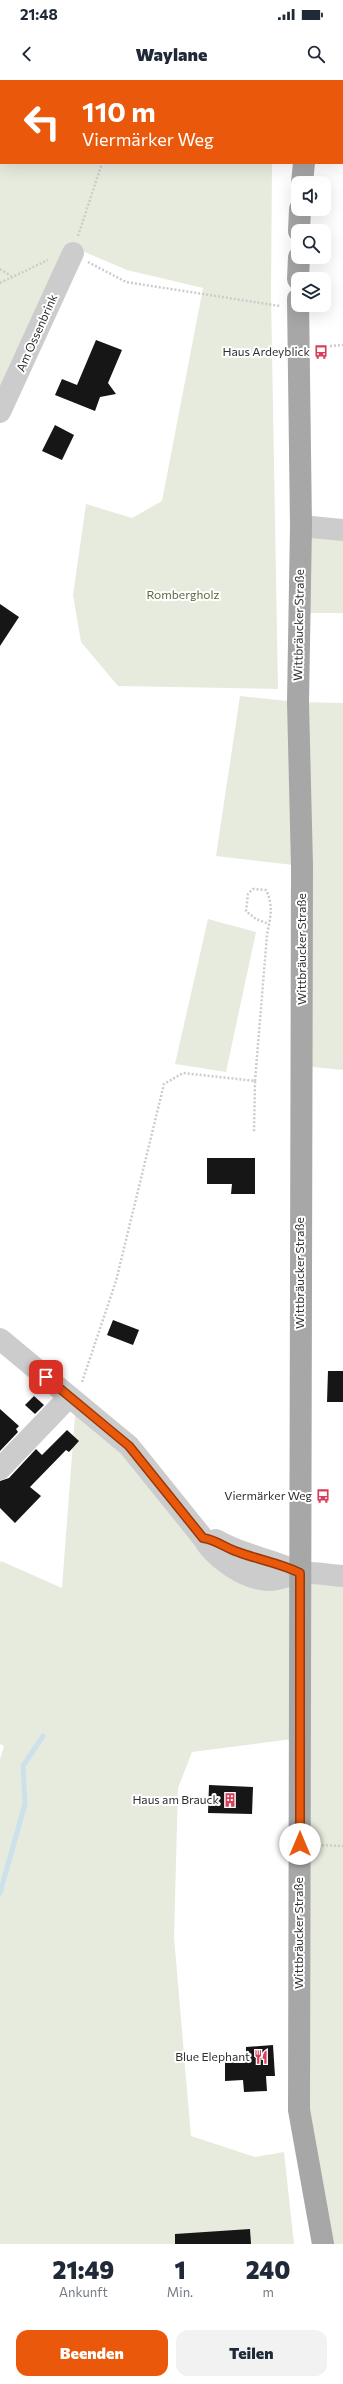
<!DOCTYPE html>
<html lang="de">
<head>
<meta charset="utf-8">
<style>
  :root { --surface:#fff; --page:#f2f2f3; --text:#1f2937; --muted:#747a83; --accent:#ea580c }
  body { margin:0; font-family:Commissioner,sans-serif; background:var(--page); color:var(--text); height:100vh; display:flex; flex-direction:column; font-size:15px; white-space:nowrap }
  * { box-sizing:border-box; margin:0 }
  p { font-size:13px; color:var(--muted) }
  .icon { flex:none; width:22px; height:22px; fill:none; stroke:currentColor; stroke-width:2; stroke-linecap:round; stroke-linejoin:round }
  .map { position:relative; height:2164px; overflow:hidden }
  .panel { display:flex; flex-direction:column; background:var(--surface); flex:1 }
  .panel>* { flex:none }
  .guide { position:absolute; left:0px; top:0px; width:343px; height:84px; box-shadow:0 4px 16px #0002; background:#ea580c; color:#fff; overflow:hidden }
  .tools { position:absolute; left:291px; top:96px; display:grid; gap:8px }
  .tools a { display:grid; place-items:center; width:40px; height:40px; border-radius:8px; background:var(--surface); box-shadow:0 4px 16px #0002; font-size:20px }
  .pin { position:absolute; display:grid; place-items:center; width:34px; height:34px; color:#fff; margin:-17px; border-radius:8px; box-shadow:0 2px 6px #0006 }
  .me { position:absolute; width:44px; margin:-22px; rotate:0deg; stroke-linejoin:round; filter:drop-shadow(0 0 3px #0008) }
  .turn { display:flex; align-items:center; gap:14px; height:84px; padding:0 16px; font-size:18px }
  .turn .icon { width:52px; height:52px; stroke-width:2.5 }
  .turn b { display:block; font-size:28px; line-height:34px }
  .eta { display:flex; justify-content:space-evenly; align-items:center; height:68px; text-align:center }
  .eta b { font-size:24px; font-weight:800; line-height:28px }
  .primary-button { display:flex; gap:8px; margin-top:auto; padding:8px 16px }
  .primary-button a { flex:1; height:46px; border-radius:12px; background:var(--accent); color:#fff; font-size:16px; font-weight:800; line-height:46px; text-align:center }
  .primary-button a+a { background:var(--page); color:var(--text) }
  .status { display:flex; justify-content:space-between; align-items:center; height:28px; padding:0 20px; background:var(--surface); direction:ltr }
  .status svg { height:11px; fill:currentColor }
  header { display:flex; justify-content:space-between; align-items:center; height:52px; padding:0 16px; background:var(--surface); font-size:18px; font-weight:800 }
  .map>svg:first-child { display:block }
  .green { fill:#e7ebde }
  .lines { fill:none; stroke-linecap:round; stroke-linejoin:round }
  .stream { stroke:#cce1ea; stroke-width:5 }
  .building { fill:#161616 }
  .path { stroke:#ccc; stroke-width:2.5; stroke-dasharray:2 2; stroke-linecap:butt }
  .minor { stroke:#ccc; stroke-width:22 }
  .major { stroke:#a7a7a7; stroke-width:22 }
  .route-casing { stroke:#983908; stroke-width:10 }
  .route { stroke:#ea580c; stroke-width:7 }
  .labels { text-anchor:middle; stroke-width:4; stroke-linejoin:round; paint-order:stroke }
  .street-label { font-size:12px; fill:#2f2f2f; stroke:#fff }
  .poi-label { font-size:12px; fill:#2f2f2f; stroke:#fff; text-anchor:end }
  .park-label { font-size:12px; fill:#57683f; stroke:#fff }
</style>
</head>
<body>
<div class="status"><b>21:48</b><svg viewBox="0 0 49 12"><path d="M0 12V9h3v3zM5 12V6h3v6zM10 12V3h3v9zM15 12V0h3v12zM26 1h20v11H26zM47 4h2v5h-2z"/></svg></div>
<header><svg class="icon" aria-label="back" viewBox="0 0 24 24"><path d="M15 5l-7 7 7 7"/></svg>Waylane<svg class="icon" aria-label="search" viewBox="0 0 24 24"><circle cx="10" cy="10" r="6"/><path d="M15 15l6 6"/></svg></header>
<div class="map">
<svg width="343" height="2164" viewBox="0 0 343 2164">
  <rect width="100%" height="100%" fill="#fff"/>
  <g class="green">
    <polygon points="0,0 272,0 1,1 1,83 272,83 271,215 278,609 118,606 81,562 73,515 86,424 132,438 162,421 203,208 127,190 68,165 0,319"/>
    <polygon points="301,446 343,450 343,533 298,533"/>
    <polygon points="240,616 298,622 343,623 343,990 302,986 302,786 216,776"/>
    <polygon points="208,839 256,852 226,992 175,984"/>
    <polygon points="76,1322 192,1446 343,1496 343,2164 323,2164 299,2030 300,1658 192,1672 178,1708 174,1857 191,2056 255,2077 284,2072 294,2164 0,2164 0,1679 4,1666 0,1664 0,1484 1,1481 62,1508"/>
  </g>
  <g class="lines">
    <polyline class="stream" points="0,1813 25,1724 23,1686 43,1656"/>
  </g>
  <g class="building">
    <polygon points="96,260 122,270 108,303 116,314 100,317 95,331 55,315 62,299 77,305"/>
    <polygon points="55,345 74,355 62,380 42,371"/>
    <polygon points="0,524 19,537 0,566"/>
    <polygon points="207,1078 255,1078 255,1114 231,1114 232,1104 207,1104"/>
    <polygon points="113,1240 139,1250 133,1265 107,1255"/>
    <polygon points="328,1291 343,1291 343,1322 327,1322"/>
    <polygon points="34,1316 44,1325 35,1334 25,1325"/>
    <polygon points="0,1329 19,1346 16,1349 18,1352 0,1371"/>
    <polygon points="67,1350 79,1361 69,1372 66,1370 30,1407 41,1416 15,1443 0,1428 0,1401 9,1398 36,1369 42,1375"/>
    <polygon points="209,1705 253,1707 252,1734 208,1733"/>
    <polygon points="273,1965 275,1996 266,1996 267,2011 244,2012 243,2000 225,2001 225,1979 246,1978 246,1967"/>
    <polygon points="250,2149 251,2164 175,2164 175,2154"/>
  </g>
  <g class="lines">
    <g class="path">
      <polyline points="128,1 128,0"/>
      <polyline points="78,156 102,83"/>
      <polyline points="88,182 126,202 280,226"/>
      <polyline points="0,189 11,196"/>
      <polyline points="0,203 48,180"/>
      <polyline points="318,267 343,265"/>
      <path d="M255,1001L267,855C270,839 274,826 266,810L253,809L248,814L246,831L256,839L269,844"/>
      <polyline points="82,1302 116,1201 164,1004 183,993 255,1001 254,1053"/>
      <polyline points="318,1765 343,1766"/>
    </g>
    <g class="minor">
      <polyline points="342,44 343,43"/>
      <polyline points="0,332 73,173"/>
      <polyline points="301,446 343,450"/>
      <path d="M0,1259L129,1366L203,1458C214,1478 246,1500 269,1500C280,1500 289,1495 300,1493C313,1492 329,1495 343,1496"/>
      <polyline points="0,1389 69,1317"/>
      <path d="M216,1460C245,1477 271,1478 300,1493"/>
    </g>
    <g class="major">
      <polyline points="312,1 312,0"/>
      <polyline points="302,103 304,83"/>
      <polyline points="299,151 300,129"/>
      <polyline points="298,199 299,177"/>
      <polyline points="298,219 301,446 298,622 302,786 299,2030 323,2164"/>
    </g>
  </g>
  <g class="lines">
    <defs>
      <path id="route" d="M46,1297L129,1366L203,1458C217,1460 225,1468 238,1472C259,1480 280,1483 300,1493V1764"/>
    </defs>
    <use href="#route" class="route-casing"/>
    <use href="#route" class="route"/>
  </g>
  <defs>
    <symbol id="bus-bare" viewBox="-9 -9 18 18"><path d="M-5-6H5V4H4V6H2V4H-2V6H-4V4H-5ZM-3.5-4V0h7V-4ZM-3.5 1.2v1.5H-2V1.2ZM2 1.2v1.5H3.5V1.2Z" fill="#d93e5a" stroke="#fff" stroke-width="2.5" paint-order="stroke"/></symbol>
    <symbol id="building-bare" viewBox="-9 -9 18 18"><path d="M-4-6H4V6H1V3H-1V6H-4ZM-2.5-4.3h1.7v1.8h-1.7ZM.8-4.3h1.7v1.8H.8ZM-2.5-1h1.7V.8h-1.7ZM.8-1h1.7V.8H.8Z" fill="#d93e5a" stroke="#fff" stroke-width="2.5" paint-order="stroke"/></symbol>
    <symbol id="restaurant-bare" viewBox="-9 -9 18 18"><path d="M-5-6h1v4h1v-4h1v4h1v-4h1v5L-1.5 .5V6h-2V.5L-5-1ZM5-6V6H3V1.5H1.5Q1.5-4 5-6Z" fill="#d93e5a" stroke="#fff" stroke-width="2.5" paint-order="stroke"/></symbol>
  </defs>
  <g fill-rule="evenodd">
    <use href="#bus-bare" x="311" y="262" width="20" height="20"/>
    <use href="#bus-bare" x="313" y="1406" width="20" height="20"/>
    <use href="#building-bare" x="220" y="1710" width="20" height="20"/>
    <use href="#restaurant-bare" x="251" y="1967" width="20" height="20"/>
  </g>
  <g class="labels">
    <g class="street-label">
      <text transform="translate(37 253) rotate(-66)" y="4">Am Ossenbrink</text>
      <text transform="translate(299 545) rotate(-89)" y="4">Wittbräucker Straße</text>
      <text transform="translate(302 869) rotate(-90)" y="4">Wittbräucker Straße</text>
      <text transform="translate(300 1193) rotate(-90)" y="4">Wittbräucker Straße</text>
      <text transform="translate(299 1853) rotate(-90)" y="4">Wittbräucker Straße</text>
    </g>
    <g class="poi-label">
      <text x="310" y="276">Haus Ardeyblick</text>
      <text x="312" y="1420">Viermärker Weg</text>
      <text x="219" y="1724">Haus am Brauck</text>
      <text x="250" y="1981">Blue Elephant</text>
    </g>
    <g class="park-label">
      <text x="183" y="519">Rombergholz</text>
    </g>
  </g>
</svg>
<div class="tools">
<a><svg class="icon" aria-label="sound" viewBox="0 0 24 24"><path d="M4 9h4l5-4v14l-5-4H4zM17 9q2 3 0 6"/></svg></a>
<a><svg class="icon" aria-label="search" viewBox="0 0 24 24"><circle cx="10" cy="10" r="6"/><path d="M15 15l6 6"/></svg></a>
<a><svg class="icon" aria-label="layers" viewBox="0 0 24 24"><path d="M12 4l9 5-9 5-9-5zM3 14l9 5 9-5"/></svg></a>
</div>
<div class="pin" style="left:46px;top:1297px;background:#d93025"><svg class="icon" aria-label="arrive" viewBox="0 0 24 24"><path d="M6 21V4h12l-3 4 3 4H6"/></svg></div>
<svg class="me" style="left:300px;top:1764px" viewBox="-20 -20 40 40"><circle r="19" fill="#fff"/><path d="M0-13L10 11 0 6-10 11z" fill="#ea580c"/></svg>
<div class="guide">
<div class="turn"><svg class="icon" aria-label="left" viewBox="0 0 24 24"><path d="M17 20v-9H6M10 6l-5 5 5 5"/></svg><div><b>110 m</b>Viermärker Weg</div></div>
</div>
</div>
<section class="panel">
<div class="eta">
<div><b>21:49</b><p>Ankunft</p></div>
<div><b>1</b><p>Min.</p></div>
<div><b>240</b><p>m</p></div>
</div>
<div class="primary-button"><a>Beenden</a><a>Teilen</a></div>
</section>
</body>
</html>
